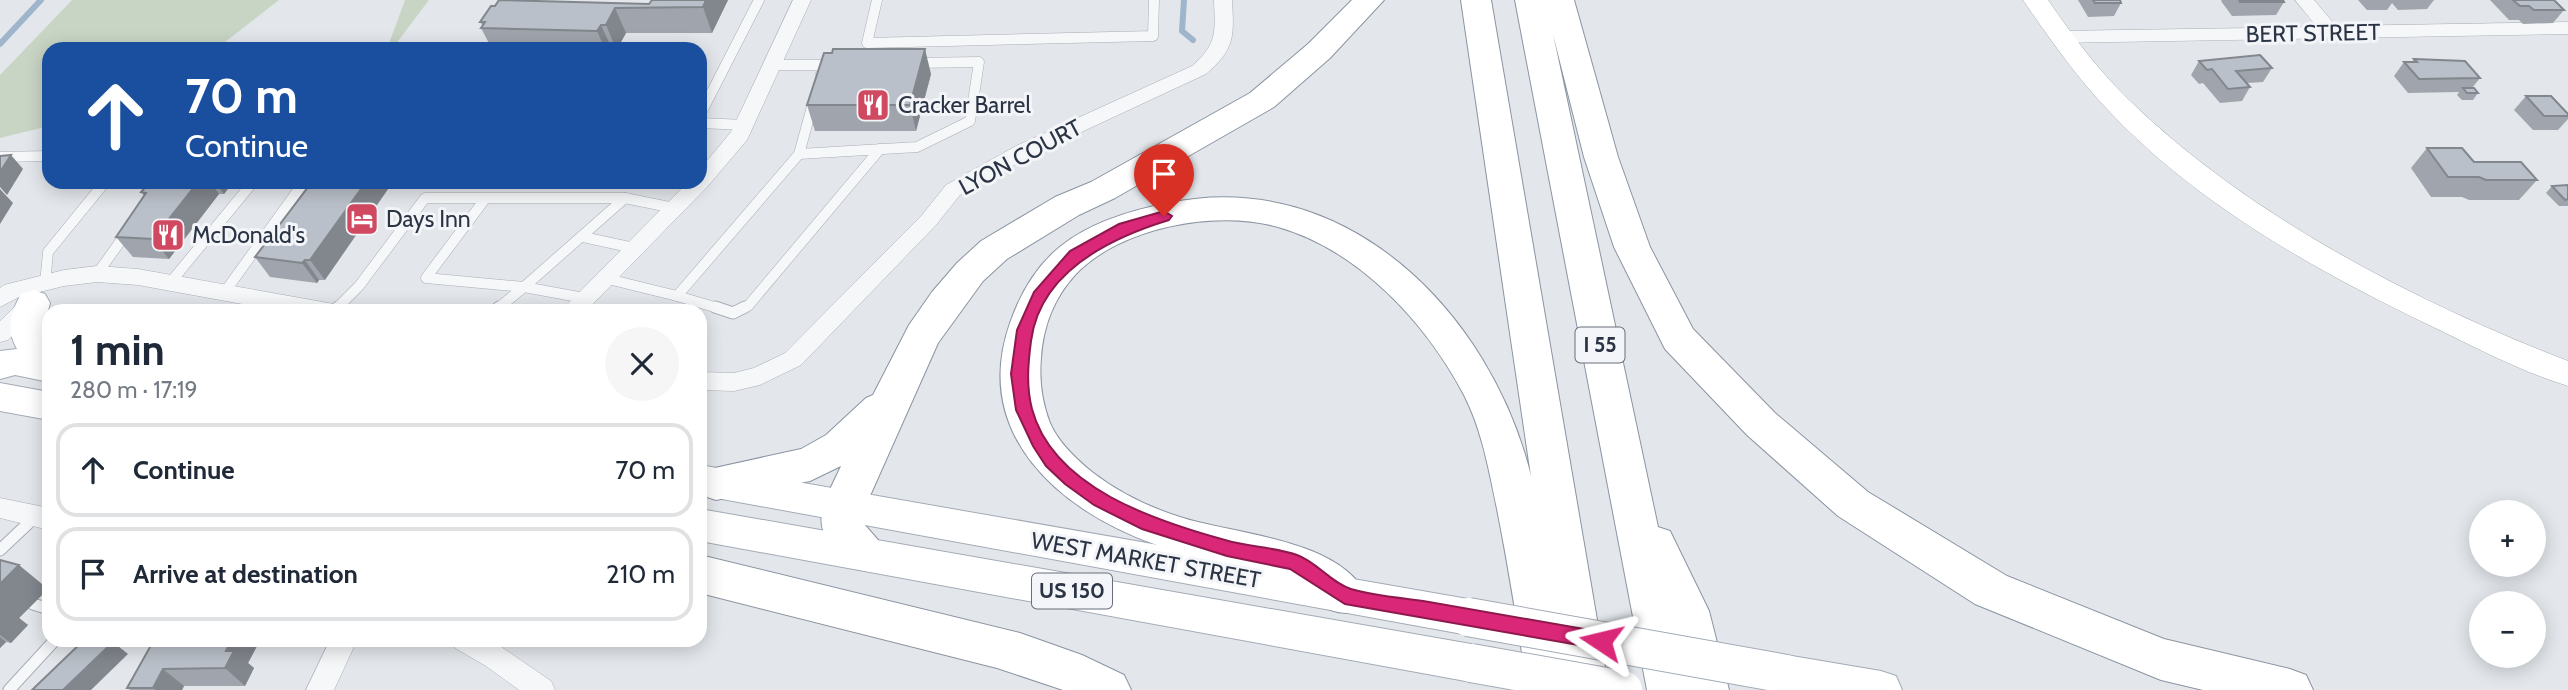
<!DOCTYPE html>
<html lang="en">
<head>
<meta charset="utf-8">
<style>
  :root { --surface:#fff; --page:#f6f6f7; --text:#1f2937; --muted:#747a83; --line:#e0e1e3 }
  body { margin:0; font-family:Cabin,sans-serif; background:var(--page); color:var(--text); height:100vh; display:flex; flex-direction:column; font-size:26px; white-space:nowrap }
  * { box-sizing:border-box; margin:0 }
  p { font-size:23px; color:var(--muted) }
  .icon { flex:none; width:38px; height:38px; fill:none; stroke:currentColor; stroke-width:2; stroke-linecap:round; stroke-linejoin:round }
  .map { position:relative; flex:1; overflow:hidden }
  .panel { position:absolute; left:42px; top:304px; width:665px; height:343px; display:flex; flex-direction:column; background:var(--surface); border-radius:21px; box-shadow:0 4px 18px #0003 }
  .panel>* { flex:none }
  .hud { position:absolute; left:42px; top:42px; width:665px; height:147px; border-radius:21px; box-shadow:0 4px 18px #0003; background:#1a4fa0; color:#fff; overflow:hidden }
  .fabs { position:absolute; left:2469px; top:500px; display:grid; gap:14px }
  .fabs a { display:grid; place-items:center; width:77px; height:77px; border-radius:50%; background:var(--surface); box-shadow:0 4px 18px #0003; font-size:35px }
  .pin { position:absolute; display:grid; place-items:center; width:60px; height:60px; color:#fff; margin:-72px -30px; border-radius:50% 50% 50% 0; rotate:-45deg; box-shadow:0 0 7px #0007 }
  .pin .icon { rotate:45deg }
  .me { position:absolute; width:77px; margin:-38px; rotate:280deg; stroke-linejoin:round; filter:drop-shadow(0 0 5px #0008) }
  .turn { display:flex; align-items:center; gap:24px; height:147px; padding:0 28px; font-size:32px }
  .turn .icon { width:91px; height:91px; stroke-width:2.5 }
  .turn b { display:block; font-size:49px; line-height:60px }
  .round { display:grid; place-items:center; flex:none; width:74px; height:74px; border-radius:37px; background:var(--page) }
  .overview { display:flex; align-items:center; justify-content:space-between; height:119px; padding:0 28px }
  h1 { font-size:42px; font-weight:800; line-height:52px }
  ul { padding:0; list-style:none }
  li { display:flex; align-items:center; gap:21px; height:94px; margin:0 14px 10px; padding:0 14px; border:4px solid var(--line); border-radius:21px }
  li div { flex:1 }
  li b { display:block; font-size:26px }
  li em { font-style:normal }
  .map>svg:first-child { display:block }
  .green { fill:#c9d5c4 }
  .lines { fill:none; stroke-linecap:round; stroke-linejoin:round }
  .stream { stroke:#9eb5cb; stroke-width:6 }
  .lane-far1-casing { stroke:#a8aeb6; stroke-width:11 }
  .lane-casing { stroke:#a8aeb6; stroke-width:13 }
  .street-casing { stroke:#a8aeb6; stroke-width:1 }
  .secondary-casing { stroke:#a8aeb6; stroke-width:1 }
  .primary-casing { stroke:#a2abb7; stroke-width:2 }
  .highway-casing { stroke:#8a94a2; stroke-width:2 }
  .lane-far1 { stroke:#f6f7f9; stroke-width:10 }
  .lane { stroke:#f6f7f9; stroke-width:11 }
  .street { fill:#f6f7f9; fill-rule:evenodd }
  .secondary { fill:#fff; fill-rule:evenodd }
  .primary { fill:#fff; fill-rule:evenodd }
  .highway { fill:#fff; fill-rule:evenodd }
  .primary-bridge-casing { stroke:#a2abb7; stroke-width:40; stroke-linecap:butt }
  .primary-bridge { stroke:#fff; stroke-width:38 }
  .wall { fill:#a0a5ad }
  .shaded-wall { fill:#82868d }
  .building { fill:#bac0c9; stroke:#82868d; stroke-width:2 }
  .route { fill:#db2777; stroke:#8e194d; stroke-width:2 }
  .labels { text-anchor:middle; stroke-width:6; stroke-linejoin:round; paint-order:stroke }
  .shield { fill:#f3f5f8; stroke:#676e7a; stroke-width:2 }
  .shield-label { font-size:21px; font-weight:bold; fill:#2b3444 }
  .street-label { font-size:23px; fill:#2b3444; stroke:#f3f5f8 }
  .poi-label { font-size:23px; fill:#2b3444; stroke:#f3f5f8; text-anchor:start }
</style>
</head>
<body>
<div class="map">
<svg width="2568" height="690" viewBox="0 0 2568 690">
  <rect width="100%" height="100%" fill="#e3e7eb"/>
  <g class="green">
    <polygon points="72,0 279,0 216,49 49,49 49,126 0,138 0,75"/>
    <polygon points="405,0 429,0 392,49 387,49"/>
  </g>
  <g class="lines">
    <g class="stream">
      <polyline points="1184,0 1182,31 1193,40"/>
      <polyline points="0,44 41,0"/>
    </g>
    <defs>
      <g id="lane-far1">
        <polyline points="877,0 867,43 1153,36 1154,0"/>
        <polyline points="252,49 269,49"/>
        <polyline points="772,65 823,65 821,74"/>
        <polyline points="813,103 799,154 917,147 970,121 979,62 914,63"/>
        <polyline points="700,115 759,0"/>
        <polyline points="700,123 745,125"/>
        <polyline points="0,157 49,156"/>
        <polyline points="485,199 426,278 524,287 625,198"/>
        <polyline points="583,237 634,248"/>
        <polyline points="97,274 127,232"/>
        <polyline points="604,278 677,296 799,154"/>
        <polyline points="170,283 253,182"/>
        <polyline points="45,284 48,252 105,182"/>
        <polyline points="224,293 304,182"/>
        <polyline points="677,296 721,309"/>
        <polyline points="336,309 359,286 425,198 625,198 674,208"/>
        <polyline points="497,309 524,287 584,298"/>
        <polyline points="741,309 748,306 880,149"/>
      </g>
      <g id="lane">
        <polyline points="715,307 733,313 745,307"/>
        <polyline points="334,311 338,307"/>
        <polyline points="494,312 499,307"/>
        <polyline points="0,550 36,516"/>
        <polyline points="33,604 49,609"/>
        <polyline points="9,690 55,640"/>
      </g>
      <g id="street">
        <polygon points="793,0 811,0 747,140 707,187 585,312 560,312 688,182 700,182 700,169 731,132"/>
        <path d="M1214,0H1232C1234,37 1235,49 1206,74L1030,156L960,195L936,225L801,365L760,385L734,391L700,390V372L734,373L754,368L785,353L922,215L946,185L1016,146L1192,66C1218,43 1215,32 1214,0Z"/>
        <polygon points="2295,0 2314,0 2336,26 2568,22 2568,34 2057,43 2048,37 2057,31 2317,27"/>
        <polygon points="97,266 138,269 334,304 342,306 345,312 286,312 138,285 97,282 64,286 19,297 0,307 0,288 4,285 64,270"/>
        <polygon points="33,295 41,297 44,303 41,309 8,340 0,342 0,321 25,297"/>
        <polygon points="0,498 49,508 49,530 0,518"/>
        <polygon points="330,640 357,640 334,690 306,690"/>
        <polygon points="451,640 491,640 551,681 555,690 519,690 486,666 455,648"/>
      </g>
      <path id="secondary" d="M2023,0H2048C2072,35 2097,69 2128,99C2245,214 2415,302 2568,361V386C2519,371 2473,346 2427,324C2313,269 2195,203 2107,109C2075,75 2049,38 2023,0Z"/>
      <g id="primary">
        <path d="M33,290L45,294L50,303L43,330L49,340V382L15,375L0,379V351L17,349C6,329 10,314 21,294Z"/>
        <polygon points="0,383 49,392 49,420 0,411"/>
        <polygon points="700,465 1468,599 1482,604 1488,617 1482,630 1468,635 700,495"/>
        <polygon points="700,509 1471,644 1486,650 1492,663 1486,676 1471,682 700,541"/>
        <polygon points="1786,655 1881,671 1896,676 1902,690 1778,690 1771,687 1765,674 1771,661"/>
      </g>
      <g id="highway">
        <path d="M1352,0H1384L1330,58L1274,107L1115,198L1079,215L1007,259L983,281L938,343L865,507L864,524L878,540L885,553L878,566C861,572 852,571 839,557C808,521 824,504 841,466L810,481L716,500L701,495V471L801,449L826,435L866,398L873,395L909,325L932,292L957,263L981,241L1055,197L1091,182L1250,93L1308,44Z"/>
        <path d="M1461,0H1491L1609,690H1528C1518,629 1509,569 1497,509C1489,471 1482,430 1464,395C1426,323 1359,250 1278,227C1217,209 1120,227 1075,275C1054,298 1043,327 1041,358C1039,380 1042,402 1050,423C1058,442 1076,459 1092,472C1118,492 1148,507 1180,517C1235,535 1339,538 1367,596L1361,610C1326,622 1314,593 1286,579C1269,571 1249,572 1231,568C1205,563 1179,553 1154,544C1059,510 971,434 1010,323C1020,294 1037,265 1061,246C1091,222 1132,210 1169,203C1347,166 1491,314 1531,476Z"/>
        <polygon points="1515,0 1574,0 1618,157 1650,247 1693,329 1775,413 1868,492 2007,576 2164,639 2290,669 2306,675 2313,690 2203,690 2161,680 1975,604 1838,516 1747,435 1665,349 1614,247 1584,157 1553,34 1658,527 1670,531 1709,611 1729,690 1647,690"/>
        <polygon points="700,555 1020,633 1082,655 1124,675 1131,690 1063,690 997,668 700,593"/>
      </g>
    </defs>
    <use href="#lane-far1" class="lane-far1-casing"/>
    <use href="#lane" class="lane-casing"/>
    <use href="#street" class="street-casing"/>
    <use href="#secondary" class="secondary-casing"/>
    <use href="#primary" class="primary-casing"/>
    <use href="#highway" class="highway-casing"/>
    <use href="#lane-far1" class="lane-far1"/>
    <use href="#lane" class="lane"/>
    <use href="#street" class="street"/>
    <use href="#secondary" class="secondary"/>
    <use href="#primary" class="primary"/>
    <use href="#highway" class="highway"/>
    <defs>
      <g id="primary-bridge">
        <polyline points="1468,617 1786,674"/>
        <polyline points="1471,663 1623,690"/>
      </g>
    </defs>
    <use href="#primary-bridge" class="primary-bridge-casing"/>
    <use href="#primary-bridge" class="primary-bridge"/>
  </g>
  <g class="wall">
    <polygon points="652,0 728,0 712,33 626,33 617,49 492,49 481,28 483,26 480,22 649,4"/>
    <polygon points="2078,0 2120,0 2121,3 2114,16 2088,17"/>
    <polygon points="2222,0 2283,0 2284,2 2276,15 2232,16 2221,1"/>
    <polygon points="2358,0 2434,0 2427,9 2398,10 2392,3 2387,10 2367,10"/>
    <polygon points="2490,0 2554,0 2564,10 2553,23 2523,24 2519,20 2509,20"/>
    <polygon points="2414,59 2480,78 2472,88 2478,93 2473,100 2462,100 2457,95 2459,92 2408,93 2394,76 2404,62 2412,62"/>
    <polygon points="2199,61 2272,68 2263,82 2247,83 2250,87 2242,101 2220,103 2203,83 2199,84 2191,75"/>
    <polygon points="931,74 916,131 815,131 807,105"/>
    <polygon points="2526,96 2568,114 2568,119 2558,130 2533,130 2514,110"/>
    <polygon points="2427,148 2474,162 2537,180 2519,200 2469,200 2462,197 2431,197 2411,168"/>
    <polygon points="150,182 233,182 224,194 219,194 169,259 133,257 116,237 144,196 141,192"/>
    <polygon points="312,182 325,280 319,280 317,283 270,277 255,257"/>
    <polygon points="2568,185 2568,206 2559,206 2546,193 2552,186"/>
    <polygon points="0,560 48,589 19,618 28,625 11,643 6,642 0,648"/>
    <polygon points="154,640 257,646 248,663 254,668 245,686 184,686 182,690 130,690 127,688"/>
  </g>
  <g class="shaded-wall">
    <polygon points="706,0 728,0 712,33 703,7"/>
    <polygon points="615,8 626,33 617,49 616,49 606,25"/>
    <polygon points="601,25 612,49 605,49 597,31"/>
    <polygon points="925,49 931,74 916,131 910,105"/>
    <polygon points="11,155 23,169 7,195 0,187 0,172"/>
    <polygon points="198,182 210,182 219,194 169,259 153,239"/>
    <polygon points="215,182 233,182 224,194"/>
    <polygon points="366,182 393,182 325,280 310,260"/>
    <polygon points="0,189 13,203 0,224"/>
    <polygon points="305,260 319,280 317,283 302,263"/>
    <polygon points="19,565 48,589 19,618 28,625 11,643 0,635 0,584"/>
    <polygon points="0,637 6,642 0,648"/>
    <polygon points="231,640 252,640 257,646 248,663 254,668 245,686 225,668 226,651"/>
    <polygon points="113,642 128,654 91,690 63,690"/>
    <polygon points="163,669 184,686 182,690 156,690 153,688"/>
  </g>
  <g class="building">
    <polygon points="499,0 649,4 652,0 706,0 703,7 615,8 606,25 601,25 597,31 481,28 485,22 480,22 491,6 495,6"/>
    <polygon points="2093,0 2120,0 2121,3 2095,3"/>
    <polygon points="2239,0 2283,0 2284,2 2240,2"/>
    <polygon points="2513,0 2554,0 2564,10 2534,10 2529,6 2520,6"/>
    <polygon points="833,49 925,49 910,105 807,105 824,53 832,53"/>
    <polygon points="2260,55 2272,68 2236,71 2250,87 2228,89 2212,69 2207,70 2199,61"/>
    <polygon points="2414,59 2465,61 2480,78 2419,79 2404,62 2417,62"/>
    <polygon points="2463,88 2474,88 2478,93 2467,93"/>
    <polygon points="2526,96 2551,96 2568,114 2568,116 2544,116"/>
    <polygon points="2427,148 2462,148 2474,162 2521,162 2537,180 2486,180 2479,177 2448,177"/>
    <polygon points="11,155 0,172 0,156"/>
    <polygon points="150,182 198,182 153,239 116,237 146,193 141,192"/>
    <polygon points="312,182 366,182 310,260 305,260 302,263 255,257"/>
    <polygon points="2568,185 2568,199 2565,200 2552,186"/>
    <polygon points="0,560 19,565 0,584"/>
    <polygon points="84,640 109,640 113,642 63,690 32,690"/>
    <polygon points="154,640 231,640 226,651 234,651 225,668 163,669 153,688 127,688"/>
  </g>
  <path class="route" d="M1164,211L1172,216L1169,220C1110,238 1040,271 1031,341C1028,364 1026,386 1032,409C1053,488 1156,521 1225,540C1248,547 1274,547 1297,555C1317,562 1331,583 1351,589C1375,596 1403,598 1429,602C1486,612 1543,622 1601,632L1607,635L1610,641L1607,647L1601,649L1345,604L1290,569L1227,556L1142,529L1094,505L1065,484L1046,466L1033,446L1016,410L1011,374L1017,330L1034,292L1070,251L1119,224Z"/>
  <defs>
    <symbol id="restaurant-square" viewBox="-11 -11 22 22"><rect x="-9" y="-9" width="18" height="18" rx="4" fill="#d04960" stroke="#f3f5f8"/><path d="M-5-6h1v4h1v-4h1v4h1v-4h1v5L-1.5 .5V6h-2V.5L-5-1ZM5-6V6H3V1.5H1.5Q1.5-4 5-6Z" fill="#fff"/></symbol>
    <symbol id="hotel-square" viewBox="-11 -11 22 22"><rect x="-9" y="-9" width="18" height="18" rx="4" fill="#d04960" stroke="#f3f5f8"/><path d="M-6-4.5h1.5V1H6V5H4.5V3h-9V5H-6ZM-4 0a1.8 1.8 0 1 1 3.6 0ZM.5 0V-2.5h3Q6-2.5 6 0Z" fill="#fff"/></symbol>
  </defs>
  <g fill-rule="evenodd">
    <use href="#restaurant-square" x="854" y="86" width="38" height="38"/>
    <use href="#hotel-square" x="343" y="200" width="38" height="38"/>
    <use href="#restaurant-square" x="149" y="216" width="38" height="38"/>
  </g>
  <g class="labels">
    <g class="shield">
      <rect x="1575.5" y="327.5" width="49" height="35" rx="5"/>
      <rect x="1032" y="573.5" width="80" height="35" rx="5"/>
    </g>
    <g class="shield-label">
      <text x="1600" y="352">I 55</text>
      <text x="1072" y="598">US 150</text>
    </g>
    <g class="street-label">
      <text transform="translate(2313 33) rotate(-1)" y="8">BERT STREET</text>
      <text transform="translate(1020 157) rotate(-28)" y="8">LYON COURT</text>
      <text transform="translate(1146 560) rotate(10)" y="8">WEST MARKET STREET</text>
    </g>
    <g class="poi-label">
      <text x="898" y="113">Cracker Barrel</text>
      <text x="386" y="227">Days Inn</text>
      <text x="192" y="243">McDonald's</text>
    </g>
  </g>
</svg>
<div class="fabs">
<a>+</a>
<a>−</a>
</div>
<div class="pin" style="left:1164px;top:216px;background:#d93025"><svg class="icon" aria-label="arrive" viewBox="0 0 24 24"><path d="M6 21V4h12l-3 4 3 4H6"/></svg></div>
<svg class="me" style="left:1601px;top:641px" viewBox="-20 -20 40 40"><path d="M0-17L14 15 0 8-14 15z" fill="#db2777" stroke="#fff" stroke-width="4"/></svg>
<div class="hud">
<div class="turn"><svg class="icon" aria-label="ahead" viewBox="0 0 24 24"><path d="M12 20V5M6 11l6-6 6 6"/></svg><div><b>70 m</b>Continue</div></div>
</div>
<section class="panel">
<div class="overview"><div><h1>1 min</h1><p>280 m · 17:19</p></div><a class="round"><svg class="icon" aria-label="close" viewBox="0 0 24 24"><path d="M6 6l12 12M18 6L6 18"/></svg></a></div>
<ul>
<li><svg class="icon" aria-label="ahead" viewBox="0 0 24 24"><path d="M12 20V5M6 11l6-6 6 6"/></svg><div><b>Continue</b></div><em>70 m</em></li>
<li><svg class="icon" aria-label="arrive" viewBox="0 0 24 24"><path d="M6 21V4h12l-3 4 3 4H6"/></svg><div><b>Arrive at destination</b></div><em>210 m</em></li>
</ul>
</section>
</div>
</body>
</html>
